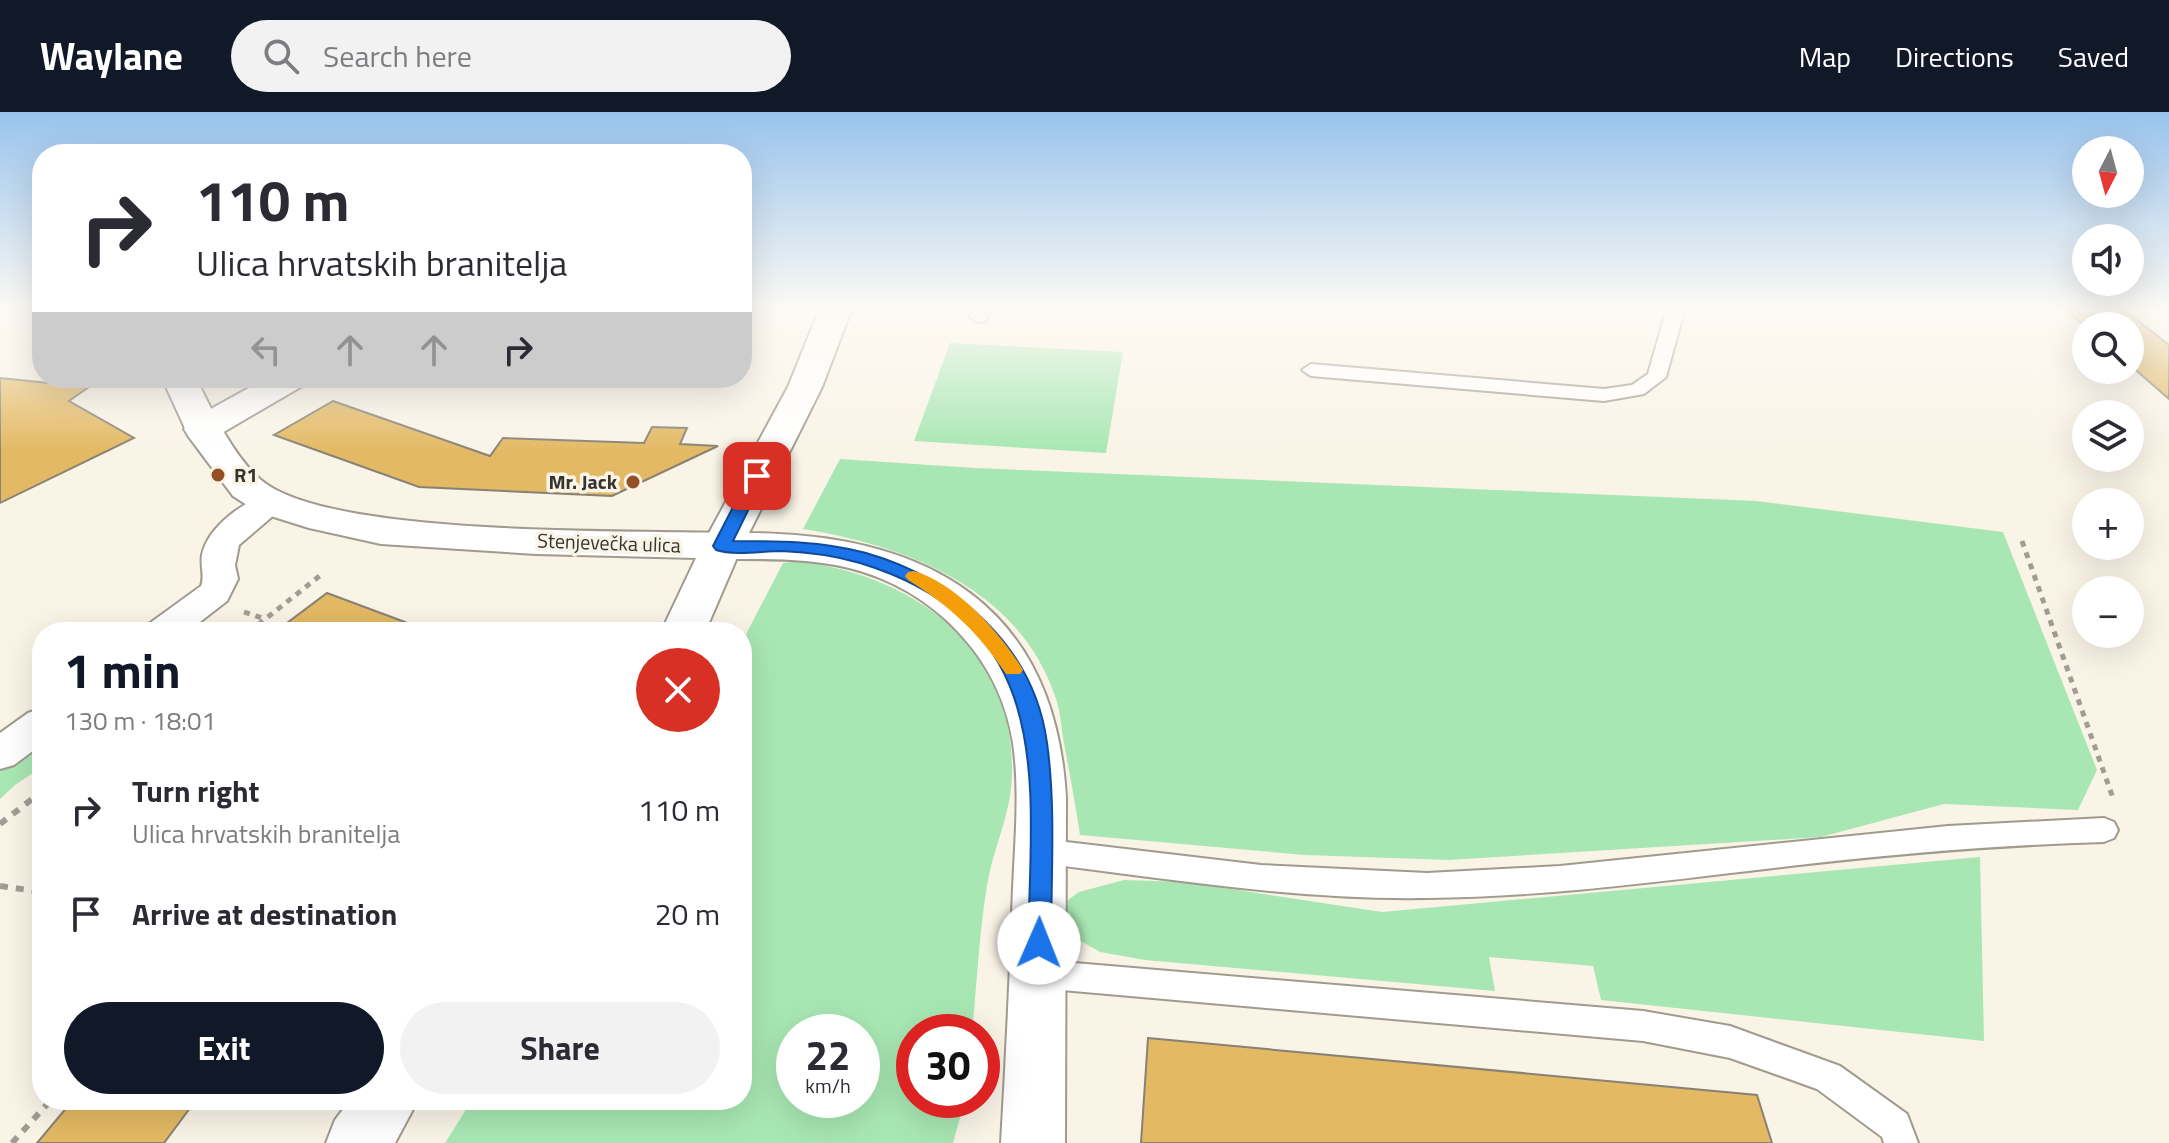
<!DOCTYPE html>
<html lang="en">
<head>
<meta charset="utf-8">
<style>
  :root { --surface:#fff; --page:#f2f2f3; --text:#2b2b33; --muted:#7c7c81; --accent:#111827 }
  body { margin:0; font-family:"Titillium Web",sans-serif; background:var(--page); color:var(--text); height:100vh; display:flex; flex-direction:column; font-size:30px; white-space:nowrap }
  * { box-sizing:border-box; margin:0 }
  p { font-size:26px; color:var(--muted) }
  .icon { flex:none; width:44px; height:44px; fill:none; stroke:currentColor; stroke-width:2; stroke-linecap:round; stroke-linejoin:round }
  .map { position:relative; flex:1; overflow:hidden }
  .side { position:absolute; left:32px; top:510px; width:720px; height:488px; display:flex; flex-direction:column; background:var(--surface); border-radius:32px; box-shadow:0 8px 32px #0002 }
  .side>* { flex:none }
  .hud { position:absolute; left:32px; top:32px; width:720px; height:244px; border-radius:32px; box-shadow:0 8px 32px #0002; background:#fff; color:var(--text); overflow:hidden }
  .needle { width:52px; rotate:186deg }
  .buttons { position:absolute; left:2072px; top:24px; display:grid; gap:16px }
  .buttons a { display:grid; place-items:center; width:72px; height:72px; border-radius:50%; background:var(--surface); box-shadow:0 8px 32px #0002; font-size:40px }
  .speed { position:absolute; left:776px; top:902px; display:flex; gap:16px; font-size:40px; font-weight:700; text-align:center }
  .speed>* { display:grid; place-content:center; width:104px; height:104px; border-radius:50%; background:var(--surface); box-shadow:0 8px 32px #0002; line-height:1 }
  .speed small { font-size:20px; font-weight:400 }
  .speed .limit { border:12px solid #d22; background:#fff; color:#111 }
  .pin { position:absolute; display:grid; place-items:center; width:68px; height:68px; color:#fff; margin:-34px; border-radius:16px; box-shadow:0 4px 12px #0006 }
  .me { position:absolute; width:88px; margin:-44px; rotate:1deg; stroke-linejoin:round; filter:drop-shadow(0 0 6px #0008) }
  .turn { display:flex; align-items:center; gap:28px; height:168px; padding:0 32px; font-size:36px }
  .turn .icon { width:104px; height:104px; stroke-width:2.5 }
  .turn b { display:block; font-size:56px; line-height:68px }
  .lanes { display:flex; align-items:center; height:76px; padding:0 32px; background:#0003; justify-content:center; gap:40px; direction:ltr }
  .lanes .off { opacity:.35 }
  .round { display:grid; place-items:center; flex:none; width:84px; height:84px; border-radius:42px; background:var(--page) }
  .summary { display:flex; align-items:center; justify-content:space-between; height:136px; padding:0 32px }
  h1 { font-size:48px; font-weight:700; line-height:60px; color:var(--accent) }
  .button { display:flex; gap:16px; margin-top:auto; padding:16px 32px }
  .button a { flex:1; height:92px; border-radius:48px; background:var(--accent); color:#fff; font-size:32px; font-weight:700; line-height:92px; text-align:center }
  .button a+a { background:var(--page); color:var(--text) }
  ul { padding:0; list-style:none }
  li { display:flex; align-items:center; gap:24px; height:104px; padding:0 32px }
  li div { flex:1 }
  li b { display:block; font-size:30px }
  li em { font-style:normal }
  header { display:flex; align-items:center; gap:48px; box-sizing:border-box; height:112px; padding:0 40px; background:var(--accent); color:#fff }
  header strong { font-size:38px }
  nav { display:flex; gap:44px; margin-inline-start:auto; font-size:28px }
  .search { width:560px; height:72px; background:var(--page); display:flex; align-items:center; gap:20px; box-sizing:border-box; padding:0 28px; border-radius:44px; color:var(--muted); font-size:30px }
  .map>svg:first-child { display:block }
  .green { fill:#a8e7b3; fill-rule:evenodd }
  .building { fill:#e3b963; stroke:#878176; stroke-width:2 }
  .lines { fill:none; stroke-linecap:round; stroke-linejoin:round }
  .service-casing { stroke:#a09a8f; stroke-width:4 }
  .pedestrian-casing { stroke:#a09a8f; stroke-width:4 }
  .minor-casing { stroke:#a09a8f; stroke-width:4 }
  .tertiary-casing { stroke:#a09a8f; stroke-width:4 }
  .path-far1 { stroke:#a29d94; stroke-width:5; stroke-dasharray:6 6; stroke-linecap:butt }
  .path { stroke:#a29d94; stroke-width:6; stroke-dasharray:8 8; stroke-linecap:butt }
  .service { fill:#fff; fill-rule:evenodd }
  .pedestrian { fill:#fff; fill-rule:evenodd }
  .minor { fill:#fff; fill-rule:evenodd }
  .tertiary { fill:#fff; fill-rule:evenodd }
  .route { fill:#1a73e8; stroke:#114b97; stroke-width:2 }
  .slow { fill:#f59e0b }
  .poi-dot { fill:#944f23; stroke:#faf4e7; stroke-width:3 }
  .labels { text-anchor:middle; stroke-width:7; stroke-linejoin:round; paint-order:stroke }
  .poi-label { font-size:20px; font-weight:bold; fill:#37342f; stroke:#faf4e7; text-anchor:start }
  .street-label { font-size:20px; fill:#37342f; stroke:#faf4e7 }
</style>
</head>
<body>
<header>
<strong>Waylane</strong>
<div class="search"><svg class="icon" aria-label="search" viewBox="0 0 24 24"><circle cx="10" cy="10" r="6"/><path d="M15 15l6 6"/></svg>Search here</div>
<nav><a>Map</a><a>Directions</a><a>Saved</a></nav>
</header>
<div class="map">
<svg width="2169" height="1031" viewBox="0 0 2169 1031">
  <rect width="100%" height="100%" fill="#faf4e7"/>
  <g class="green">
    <polygon points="950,231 1123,240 1106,341 914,329"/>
    <path d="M840,347L975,356L1757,389L2003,420L2097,658L2078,698L1944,692L1821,725L1448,748L1305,743L1080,723C1075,690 1069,658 1063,626C1061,612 1060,597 1055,584C1018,476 907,434 803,417Z"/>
    <path d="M796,449C911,462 1015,534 1012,661C1012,700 993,736 987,774C979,822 977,872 972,920H914V988H965L953,1031H445L472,988H742V530L783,451ZM794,920H862V988H794Z"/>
    <polygon points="42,627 42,655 15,673 0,687 0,659"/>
    <polygon points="1980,745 1984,929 1601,888 1593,854 1489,845 1495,879 1145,848 1100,840 1072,824 1066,802 1068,788 1079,780 1124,768 1184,770 1382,800"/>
  </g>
  <g class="building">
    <polygon points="2063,196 2122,196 2169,233 2169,287 2130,253 2130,214 2086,215"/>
    <polygon points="0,266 89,275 69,289 134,326 0,391"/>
    <polygon points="333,289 490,344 503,326 644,331 652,315 687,316 680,332 718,334 612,384 419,375 274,323"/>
    <polygon points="327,481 421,516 421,520 275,520"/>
    <polygon points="1148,926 1757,983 1772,1031 1141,1031"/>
    <polygon points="73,988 196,988 164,1031 37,1031"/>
  </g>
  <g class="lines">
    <defs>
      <g id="service">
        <polygon points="975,196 993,196 985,209 979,210 970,205"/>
        <polygon points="1667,196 1685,196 1666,265 1644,282 1604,289 1311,264 1302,258 1311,252 1604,277 1632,273 1648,262"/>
        <path d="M2104,706L2114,710L2118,718L2114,726L2104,730C1999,733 1894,742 1790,754C1669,768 1548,785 1427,786C1298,788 1169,767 1041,751L1031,747L1027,739L1031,731L1041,727L1261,753L1427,761L1560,754L1948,714Z"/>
        <polygon points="1039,848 1643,899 1730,914 1840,954 1907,1002 1918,1031 1884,1031 1882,1025 1817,977 1730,946 1643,929 1039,876 1028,872 1023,862 1028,852"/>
      </g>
      <g id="pedestrian">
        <path d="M272,381L283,384L288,391L239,433L235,453L238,467L227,489L187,520H145L150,511L201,474C205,464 200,454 202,443C208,414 245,388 272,381Z"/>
        <polygon points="42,596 42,632 14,653 0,657 0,621 28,601"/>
      </g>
      <g id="minor">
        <path d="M820,196H852L822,275L749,421C928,422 1055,493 1066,685L1065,1031H1001C1006,946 1010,861 1013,776C1015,729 1020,679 1013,631C1000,545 933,477 849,456C808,446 764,447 722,447L708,443L702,434L788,275Z"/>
        <polygon points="267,266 309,266 304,273 215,325 202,328 189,325 184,317 189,309"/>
      </g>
      <g id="tertiary">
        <path d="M162,266H196C212,299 233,344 261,368C328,425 626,418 722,421L736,425L742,434L705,520H661L696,446L536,442L381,432L309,416L258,400L233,384L189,325Z"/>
        <polygon points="350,988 418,988 395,1031 326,1031 335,1008"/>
      </g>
    </defs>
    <use href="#service" class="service-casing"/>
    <use href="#pedestrian" class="pedestrian-casing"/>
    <use href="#minor" class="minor-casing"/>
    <use href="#tertiary" class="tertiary-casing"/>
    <g class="path-far1">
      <polyline points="2022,429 2113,686"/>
      <polyline points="244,500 265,507"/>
      <polyline points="249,520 322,462"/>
      <polyline points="462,520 468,512"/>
      <polyline points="34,686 42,680"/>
    </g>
    <g class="path">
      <polyline points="0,712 36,684"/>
      <polyline points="0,774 42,780"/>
      <polyline points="12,1031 51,988"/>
    </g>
    <use href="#service" class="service"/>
    <use href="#pedestrian" class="pedestrian"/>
    <use href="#minor" class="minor"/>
    <use href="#tertiary" class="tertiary"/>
  </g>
  <linearGradient id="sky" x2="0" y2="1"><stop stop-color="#98c3ed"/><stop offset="0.58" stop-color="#fdfaf4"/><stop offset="1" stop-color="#fdfaf4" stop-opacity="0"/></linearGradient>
  <rect width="2169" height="340" fill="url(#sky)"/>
  <path class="route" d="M757,359L765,364L733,429C777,429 822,429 866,441C956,467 1034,534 1047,631C1056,694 1051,768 1051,831L1047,839L1039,842L1031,839L1028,831C1032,666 1056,511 860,451C836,444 807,440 782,439C761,439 736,444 716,438L713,434L749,364Z"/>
  <path class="slow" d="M914,459C956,471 1001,521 1023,558L1020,562H1006C978,520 951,495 908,468L905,464L908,460Z"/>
  <g class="poi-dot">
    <circle cx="218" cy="363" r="8"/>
    <circle cx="633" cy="370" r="8"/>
  </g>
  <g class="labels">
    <g class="poi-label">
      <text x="234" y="370">R1</text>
      <text x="617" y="377" text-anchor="end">Mr. Jack</text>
    </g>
    <g class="street-label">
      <text transform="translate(609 431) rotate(2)" y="7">Stenjevečka ulica</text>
    </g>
  </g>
</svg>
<div class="buttons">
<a><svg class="needle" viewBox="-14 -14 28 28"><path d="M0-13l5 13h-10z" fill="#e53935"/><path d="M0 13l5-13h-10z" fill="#7c7c81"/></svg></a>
<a><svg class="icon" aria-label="sound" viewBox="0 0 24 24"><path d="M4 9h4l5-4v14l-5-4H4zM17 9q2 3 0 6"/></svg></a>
<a><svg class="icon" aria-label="search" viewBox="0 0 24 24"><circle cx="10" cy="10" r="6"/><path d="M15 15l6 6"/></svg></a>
<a><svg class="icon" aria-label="layers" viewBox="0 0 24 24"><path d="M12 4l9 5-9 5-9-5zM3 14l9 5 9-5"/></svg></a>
<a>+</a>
<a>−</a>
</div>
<div class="speed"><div>22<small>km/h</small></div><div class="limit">30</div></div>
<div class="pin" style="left:757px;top:364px;background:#d93025"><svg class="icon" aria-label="arrive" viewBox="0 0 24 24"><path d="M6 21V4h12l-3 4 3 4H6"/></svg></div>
<svg class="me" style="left:1039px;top:831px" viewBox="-20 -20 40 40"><circle r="19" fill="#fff"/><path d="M0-13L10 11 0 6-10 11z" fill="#1a73e8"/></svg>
<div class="hud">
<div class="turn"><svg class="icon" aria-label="right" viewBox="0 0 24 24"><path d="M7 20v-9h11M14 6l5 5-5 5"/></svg><div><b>110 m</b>Ulica hrvatskih branitelja</div></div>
<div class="lanes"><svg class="icon off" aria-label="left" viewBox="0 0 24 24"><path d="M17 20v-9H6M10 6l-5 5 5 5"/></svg><svg class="icon off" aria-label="ahead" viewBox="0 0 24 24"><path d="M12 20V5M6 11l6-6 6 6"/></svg><svg class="icon off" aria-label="ahead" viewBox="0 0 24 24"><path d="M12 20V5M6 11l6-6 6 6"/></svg><svg class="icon" aria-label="right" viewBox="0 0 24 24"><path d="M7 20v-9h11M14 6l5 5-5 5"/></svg></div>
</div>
<section class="side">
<div class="summary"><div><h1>1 min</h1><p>130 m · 18:01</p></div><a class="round" style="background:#d93025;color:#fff"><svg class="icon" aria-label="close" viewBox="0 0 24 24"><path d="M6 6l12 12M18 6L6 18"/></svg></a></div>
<ul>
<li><svg class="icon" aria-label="right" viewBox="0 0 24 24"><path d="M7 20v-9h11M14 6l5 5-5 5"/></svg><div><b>Turn right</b><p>Ulica hrvatskih branitelja</p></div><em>110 m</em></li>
<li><svg class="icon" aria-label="arrive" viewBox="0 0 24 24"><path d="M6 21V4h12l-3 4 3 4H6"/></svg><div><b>Arrive at destination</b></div><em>20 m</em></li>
</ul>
<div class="button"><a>Exit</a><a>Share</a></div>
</section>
</div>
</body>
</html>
